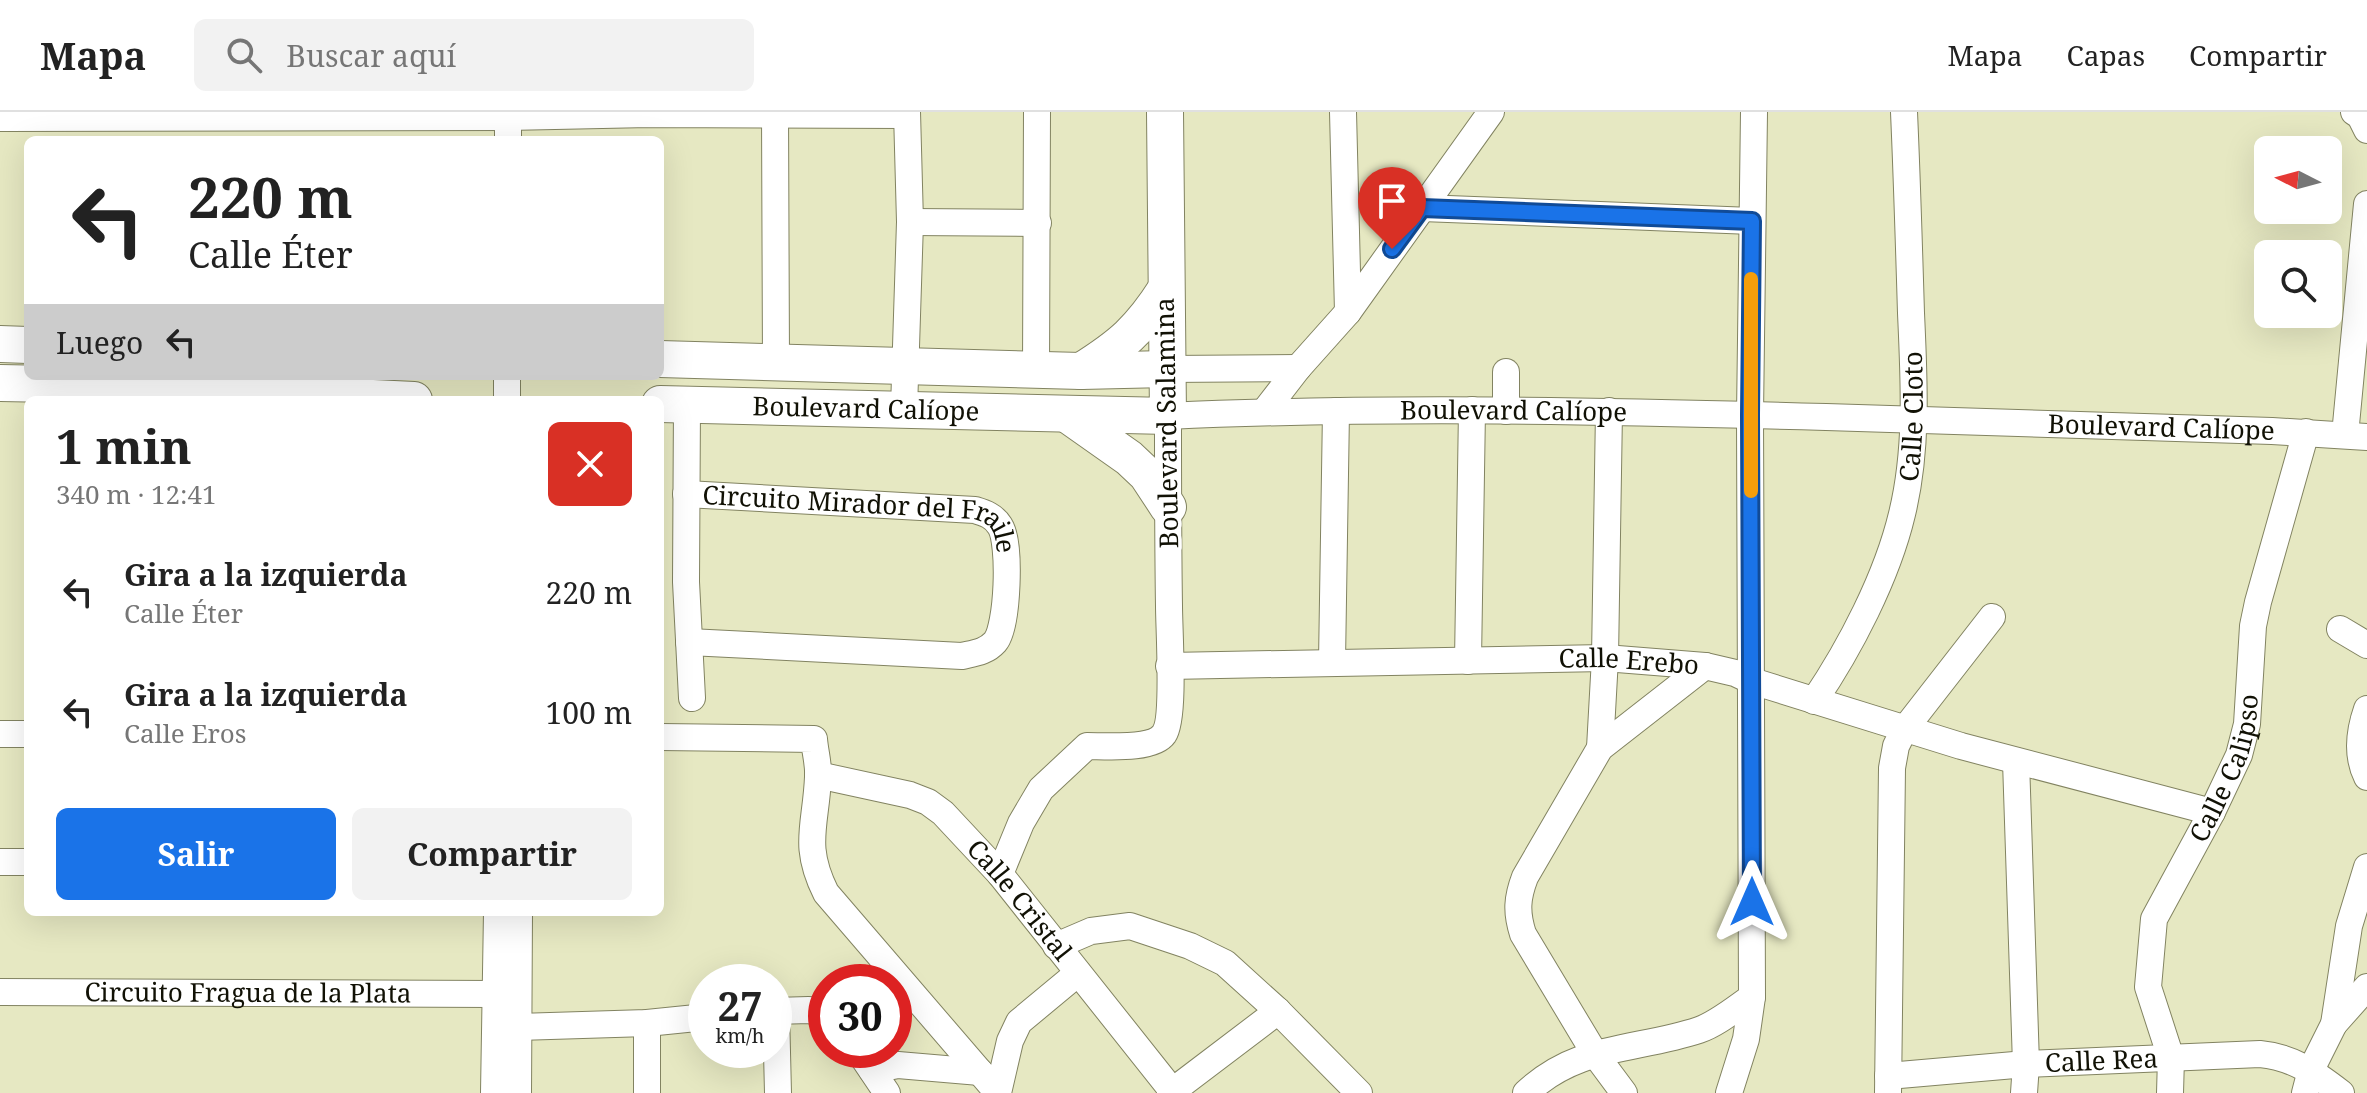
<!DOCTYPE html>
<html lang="es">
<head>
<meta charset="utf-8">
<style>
  :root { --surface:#fff; --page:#f2f2f2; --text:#222; --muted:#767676; --line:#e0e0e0; --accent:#1a73e8 }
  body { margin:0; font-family:"Noto Serif",serif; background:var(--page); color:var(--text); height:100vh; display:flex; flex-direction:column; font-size:30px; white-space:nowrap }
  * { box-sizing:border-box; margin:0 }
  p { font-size:26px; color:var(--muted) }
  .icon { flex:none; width:44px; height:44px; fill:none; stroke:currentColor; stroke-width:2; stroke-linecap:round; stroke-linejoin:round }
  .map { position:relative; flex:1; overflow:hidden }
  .details { position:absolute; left:24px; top:284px; width:640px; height:520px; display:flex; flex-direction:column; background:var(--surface); border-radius:12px; box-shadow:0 8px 32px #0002 }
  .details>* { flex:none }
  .hud { position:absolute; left:24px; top:24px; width:640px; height:244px; border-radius:12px; box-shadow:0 8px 32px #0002; background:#fff; color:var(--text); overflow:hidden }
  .needle { width:52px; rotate:276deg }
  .fabs { position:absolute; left:2254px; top:24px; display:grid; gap:16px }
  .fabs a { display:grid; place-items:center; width:88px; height:88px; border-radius:12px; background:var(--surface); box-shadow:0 8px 32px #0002; font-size:40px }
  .speed { position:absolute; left:688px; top:852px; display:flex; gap:16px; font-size:40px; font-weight:700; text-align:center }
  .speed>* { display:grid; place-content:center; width:104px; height:104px; border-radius:50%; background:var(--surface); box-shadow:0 8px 32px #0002; line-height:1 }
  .speed small { font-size:20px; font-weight:400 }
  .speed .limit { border:12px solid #d22; background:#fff; color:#111 }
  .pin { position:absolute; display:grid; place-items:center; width:68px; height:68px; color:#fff; margin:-82px -34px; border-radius:50% 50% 50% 0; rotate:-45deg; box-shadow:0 0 8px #0007 }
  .pin .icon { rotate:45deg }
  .me { position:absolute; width:88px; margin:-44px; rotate:0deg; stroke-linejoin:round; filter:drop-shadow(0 0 6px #0008) }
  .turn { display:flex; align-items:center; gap:28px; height:168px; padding:0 32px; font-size:36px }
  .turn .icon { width:104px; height:104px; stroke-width:2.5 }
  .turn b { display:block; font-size:56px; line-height:68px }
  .then { display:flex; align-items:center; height:76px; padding:0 32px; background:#0003; gap:16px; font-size:30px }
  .round { display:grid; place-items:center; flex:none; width:84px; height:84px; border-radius:12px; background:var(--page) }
  .head { display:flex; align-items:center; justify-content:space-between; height:136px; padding:0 32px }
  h1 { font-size:48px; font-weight:700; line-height:60px }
  .cta { display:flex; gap:16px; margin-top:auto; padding:16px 32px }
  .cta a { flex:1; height:92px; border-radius:12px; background:var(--accent); color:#fff; font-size:32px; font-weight:700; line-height:92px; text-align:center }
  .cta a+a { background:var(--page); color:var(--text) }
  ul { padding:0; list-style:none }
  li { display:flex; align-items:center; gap:24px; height:120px; padding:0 32px }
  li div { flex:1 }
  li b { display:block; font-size:30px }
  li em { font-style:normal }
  header { display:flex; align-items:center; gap:48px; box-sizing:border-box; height:112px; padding:0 40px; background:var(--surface); border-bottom:2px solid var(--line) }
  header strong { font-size:38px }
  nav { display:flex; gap:44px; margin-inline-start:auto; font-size:28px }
  .search { width:560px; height:72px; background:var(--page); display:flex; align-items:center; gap:20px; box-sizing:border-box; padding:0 28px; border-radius:12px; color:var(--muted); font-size:30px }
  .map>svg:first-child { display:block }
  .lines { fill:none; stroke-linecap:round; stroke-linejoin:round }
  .street-casing { stroke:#828361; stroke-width:28 }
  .secondary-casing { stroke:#828361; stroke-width:38 }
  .street { stroke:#fff; stroke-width:26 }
  .secondary { stroke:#fff; stroke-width:36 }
  .route-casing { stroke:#114b97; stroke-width:20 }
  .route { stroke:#1a73e8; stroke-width:14 }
  .slow { stroke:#f59e0b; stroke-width:14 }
  .labels { text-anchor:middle; stroke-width:7; stroke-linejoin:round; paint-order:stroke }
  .street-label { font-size:26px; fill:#111105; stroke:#fff }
</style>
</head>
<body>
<header>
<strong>Mapa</strong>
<div class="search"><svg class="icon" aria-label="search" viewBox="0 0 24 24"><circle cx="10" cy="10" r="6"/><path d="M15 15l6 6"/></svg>Buscar aquí</div>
<nav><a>Mapa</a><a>Capas</a><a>Compartir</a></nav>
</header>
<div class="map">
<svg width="2367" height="981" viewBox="0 0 2367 981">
  <rect width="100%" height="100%" fill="#e6e8c2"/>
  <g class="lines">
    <defs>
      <g id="street">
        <polyline points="775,0 776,250"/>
        <polyline points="1343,0 1348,200"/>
        <polyline points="2354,0 2360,4 2367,18"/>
        <polyline points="0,6 508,5 649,2 907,3"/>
        <polyline points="508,28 508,0"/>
        <polyline points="1422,96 1752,109"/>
        <polyline points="910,110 1038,111"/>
        <polyline points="1166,257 1298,256"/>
        <polyline points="1036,258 1037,0"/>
        <polyline points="1506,260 1506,299"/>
        <polyline points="507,288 507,264"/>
        <polyline points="687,292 686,470 692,586"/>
        <polyline points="904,297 910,110 907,0"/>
        <polyline points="1264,300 1298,256 1348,200 1491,0"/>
        <polyline points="2345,323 2367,92"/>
        <path id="s1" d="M686,382L975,398C985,401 994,404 1000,414C1011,431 1008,515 995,530C986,540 975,541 962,544L689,530"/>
        <polyline points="2340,517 2367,533"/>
        <polyline points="1468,549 1472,298"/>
        <polyline points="1332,550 1336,299"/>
        <path id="s2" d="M1169,554L1605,546L1705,554L1735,561L1752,569L1961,634L2212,700"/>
        <path id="s3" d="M1814,589C1850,536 1887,465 1902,402C1918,337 1914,268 1911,201C1909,134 1907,67 1904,0"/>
        <path d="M2367,597C2359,620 2356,643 2367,665"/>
        <polyline points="0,622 28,622"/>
        <path d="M660,625L814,627C815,640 819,653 818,665C816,714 802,733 826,781L998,981"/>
        <polyline points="1600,636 1605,546 1609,299"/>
        <polyline points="2016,649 2026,952 2024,981"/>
        <path id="s4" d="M818,663L910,683L928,690L943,701L1000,762L1174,981"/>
        <polyline points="0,750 28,750"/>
        <path id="s5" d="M1000,762L1021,711L1041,677L1087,634C1106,634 1153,638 1164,622C1175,607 1169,518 1169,494C1168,431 1168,368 1168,304C1387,294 1607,299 1826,305C1974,310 2123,314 2272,319L2367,325"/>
        <polyline points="1056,834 1091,819 1130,814 1190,834 1225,851 1278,899 1359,981"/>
        <path id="s6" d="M0,880L495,882"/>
        <polyline points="774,899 809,898 826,902"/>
        <polyline points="776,899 778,981"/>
        <polyline points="647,911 647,981"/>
        <polyline points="2334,912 2367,875"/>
        <polyline points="518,915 647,911 706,905"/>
        <polyline points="858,938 887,981"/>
        <polyline points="872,958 898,953 980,960"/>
        <path id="s7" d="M1888,964L2026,952L2260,942C2293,945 2315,961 2341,981"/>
        <polyline points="494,981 497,800"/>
        <polyline points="518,981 519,800"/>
        <polyline points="998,981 1010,929 1019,910 1078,861"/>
        <polyline points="1170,981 1278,899"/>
        <path d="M1526,981C1578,932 1636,939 1699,918C1717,912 1736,896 1752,885"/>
        <path d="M1624,981L1595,942L1523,822C1516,800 1517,786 1525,765L1600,636L1705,554"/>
        <polyline points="1729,981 1746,927 1752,885 1750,303 1754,0"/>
        <polyline points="1888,981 1892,656 1896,634 1904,618 1992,505"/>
        <path id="s8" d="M2170,981L2171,946L2148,875L2154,807L2212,700L2239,643L2247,612L2253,514L2258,490L2306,320"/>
        <polyline points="2305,981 2311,958 2334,912 2349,814 2367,755"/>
      </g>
      <g id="secondary">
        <polyline points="0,232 28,233"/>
        <polyline points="660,247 1081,259 1166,257"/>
        <path d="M1081,259C1121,234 1140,218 1166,177"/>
        <polyline points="0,271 106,273 414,288"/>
        <path id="s9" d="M660,292L1168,304L1165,0"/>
        <polyline points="1068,303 1129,346 1147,363 1168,395"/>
      </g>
    </defs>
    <use href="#street" class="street-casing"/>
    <use href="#secondary" class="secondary-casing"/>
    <use href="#street" class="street"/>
    <use href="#secondary" class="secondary"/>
  </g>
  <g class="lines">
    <defs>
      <polyline id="route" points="1392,137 1422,96 1752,109 1750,303 1752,790"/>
    </defs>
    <use href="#route" class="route-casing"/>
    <use href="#route" class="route"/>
    <polyline class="slow" points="1751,379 1751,167"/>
  </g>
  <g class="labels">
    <g class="street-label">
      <text dy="9" stroke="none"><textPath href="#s9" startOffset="206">Boulevard Calíope</textPath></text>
      <text dy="9" stroke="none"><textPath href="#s5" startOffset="902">Boulevard Calíope</textPath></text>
      <text dy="9" stroke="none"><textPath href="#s3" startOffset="306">Calle Cloto</textPath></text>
      <text transform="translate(1167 311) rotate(-91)" y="9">Boulevard Salamina</text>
      <text dy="9" stroke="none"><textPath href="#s5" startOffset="1550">Boulevard Calíope</textPath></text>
      <text dy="9" stroke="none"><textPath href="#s1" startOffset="182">Circuito Mirador del Fraile</textPath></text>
      <text dy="9" stroke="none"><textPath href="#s2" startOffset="460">Calle Erebo</textPath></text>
      <text dy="9" stroke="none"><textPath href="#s8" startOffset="346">Calle Calipso</textPath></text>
      <text dy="9" stroke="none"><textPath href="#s4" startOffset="248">Calle Cristal</textPath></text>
      <text dy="9" stroke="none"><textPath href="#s6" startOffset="248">Circuito Fragua de la Plata</textPath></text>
      <text dy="9" stroke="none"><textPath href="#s7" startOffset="214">Calle Rea</textPath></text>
    </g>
  </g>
</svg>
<div class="fabs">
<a><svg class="needle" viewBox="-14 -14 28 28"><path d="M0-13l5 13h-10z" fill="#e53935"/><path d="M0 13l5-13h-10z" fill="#767676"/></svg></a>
<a><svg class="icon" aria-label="search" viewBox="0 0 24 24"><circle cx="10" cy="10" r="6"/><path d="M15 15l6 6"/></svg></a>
</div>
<div class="speed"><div>27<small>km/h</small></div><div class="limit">30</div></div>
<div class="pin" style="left:1392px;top:137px;background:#d93025"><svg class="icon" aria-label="arrive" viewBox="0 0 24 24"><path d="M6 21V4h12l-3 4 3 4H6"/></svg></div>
<svg class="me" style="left:1752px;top:790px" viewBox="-20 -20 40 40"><path d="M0-17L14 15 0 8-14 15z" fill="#1a73e8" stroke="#fff" stroke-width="4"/></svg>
<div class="hud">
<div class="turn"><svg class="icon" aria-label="left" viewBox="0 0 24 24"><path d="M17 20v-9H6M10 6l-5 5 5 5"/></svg><div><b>220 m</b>Calle Éter</div></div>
<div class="then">Luego<svg class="icon" aria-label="left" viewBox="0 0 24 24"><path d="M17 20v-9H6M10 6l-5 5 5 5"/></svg></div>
</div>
<section class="details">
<div class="head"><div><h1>1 min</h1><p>340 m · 12:41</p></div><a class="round" style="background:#d93025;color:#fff"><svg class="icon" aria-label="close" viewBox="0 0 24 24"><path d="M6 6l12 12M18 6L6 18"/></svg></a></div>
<ul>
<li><svg class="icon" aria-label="left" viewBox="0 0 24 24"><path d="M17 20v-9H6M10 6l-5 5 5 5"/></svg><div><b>Gira a la izquierda</b><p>Calle Éter</p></div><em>220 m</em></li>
<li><svg class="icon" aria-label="left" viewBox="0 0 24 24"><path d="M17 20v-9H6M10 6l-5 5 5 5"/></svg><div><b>Gira a la izquierda</b><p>Calle Eros</p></div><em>100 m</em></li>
</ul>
<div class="cta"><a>Salir</a><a>Compartir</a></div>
</section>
</div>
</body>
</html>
